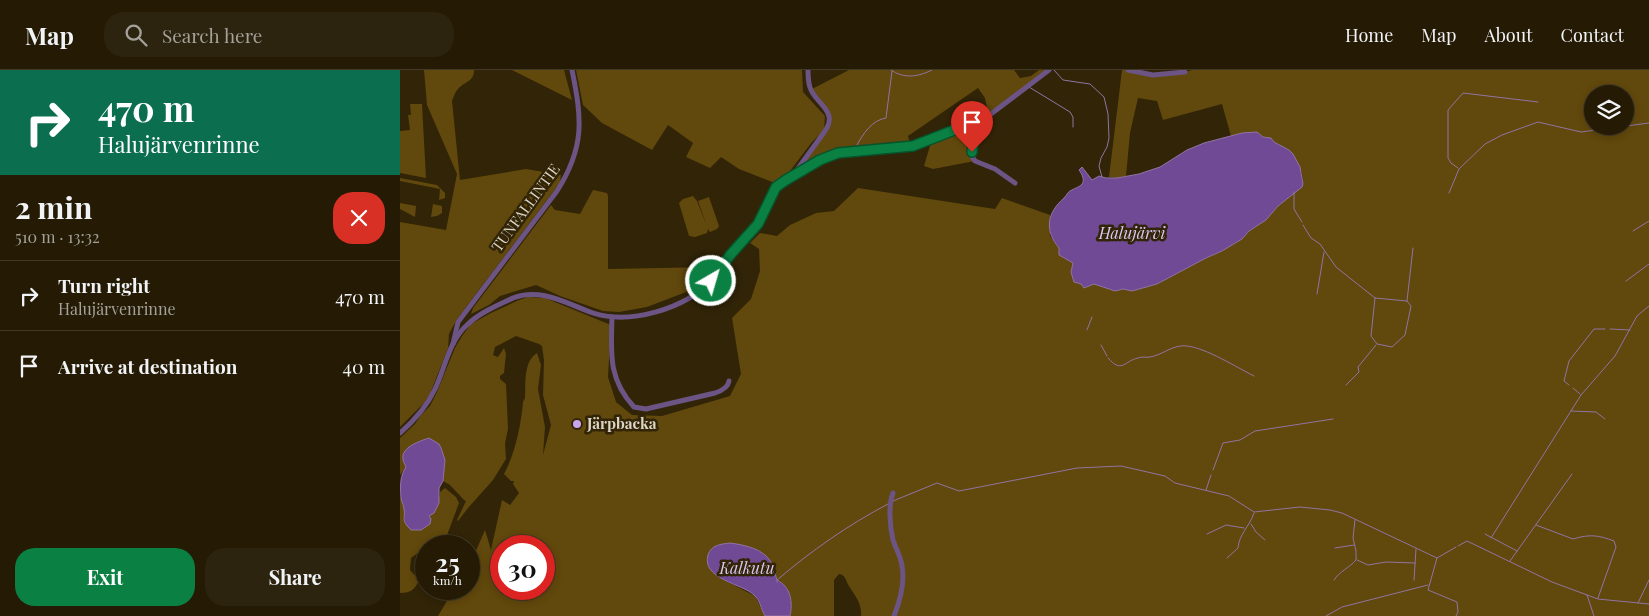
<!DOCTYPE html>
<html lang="en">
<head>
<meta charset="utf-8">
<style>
  :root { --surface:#251b05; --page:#2d240f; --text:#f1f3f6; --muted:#a3a19a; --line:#423927; --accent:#0b8043 }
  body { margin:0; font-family:"Playfair Display",serif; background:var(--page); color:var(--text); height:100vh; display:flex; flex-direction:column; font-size:19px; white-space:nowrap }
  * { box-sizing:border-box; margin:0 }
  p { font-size:16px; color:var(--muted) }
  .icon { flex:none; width:28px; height:28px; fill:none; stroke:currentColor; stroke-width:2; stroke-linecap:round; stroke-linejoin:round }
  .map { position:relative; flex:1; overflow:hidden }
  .drawer { display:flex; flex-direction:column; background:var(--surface); width:400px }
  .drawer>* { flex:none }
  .guide { background:#0b6e4f; color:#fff; overflow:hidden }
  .fabs { position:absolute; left:1184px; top:15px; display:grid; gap:10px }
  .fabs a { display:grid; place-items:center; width:50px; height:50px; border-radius:50%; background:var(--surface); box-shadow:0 2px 8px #0003,0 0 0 1px var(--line); font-size:25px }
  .speed { position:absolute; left:15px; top:465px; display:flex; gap:10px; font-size:25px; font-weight:700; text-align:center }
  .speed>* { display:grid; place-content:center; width:65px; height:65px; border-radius:50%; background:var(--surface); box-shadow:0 2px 8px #0003,0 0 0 1px var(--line); line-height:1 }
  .speed small { font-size:12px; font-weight:400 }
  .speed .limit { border:8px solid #d22; background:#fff; color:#111 }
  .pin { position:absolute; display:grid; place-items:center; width:42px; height:42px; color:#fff; margin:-51px -21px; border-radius:50% 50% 50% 0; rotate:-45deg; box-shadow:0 0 5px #0007 }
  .pin .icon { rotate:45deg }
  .me { position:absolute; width:55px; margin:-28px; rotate:38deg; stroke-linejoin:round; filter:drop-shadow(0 0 4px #0008) }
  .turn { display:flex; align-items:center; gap:18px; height:105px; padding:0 15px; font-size:22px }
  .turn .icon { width:65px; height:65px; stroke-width:2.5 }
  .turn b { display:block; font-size:35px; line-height:42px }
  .round { display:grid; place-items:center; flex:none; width:52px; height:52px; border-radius:20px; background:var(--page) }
  .summary { display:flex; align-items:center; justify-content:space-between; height:85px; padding:0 15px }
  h1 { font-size:30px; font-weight:700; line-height:38px }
  .button { display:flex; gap:10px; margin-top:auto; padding:10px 15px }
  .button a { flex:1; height:58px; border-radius:20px; background:var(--accent); color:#fff; font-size:20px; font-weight:700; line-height:58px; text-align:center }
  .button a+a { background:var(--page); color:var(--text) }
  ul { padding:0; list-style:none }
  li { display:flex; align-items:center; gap:15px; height:70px; padding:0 15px; border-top:1px solid var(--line) }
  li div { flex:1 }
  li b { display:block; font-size:19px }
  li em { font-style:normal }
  header { display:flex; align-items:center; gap:30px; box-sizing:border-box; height:70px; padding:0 25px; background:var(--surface); border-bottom:1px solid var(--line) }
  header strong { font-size:24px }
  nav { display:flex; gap:28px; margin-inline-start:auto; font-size:18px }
  .search { width:350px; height:45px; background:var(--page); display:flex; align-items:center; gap:12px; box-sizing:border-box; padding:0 18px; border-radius:20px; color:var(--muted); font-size:19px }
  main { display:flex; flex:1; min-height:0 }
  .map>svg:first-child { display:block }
  .green { fill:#61480c; fill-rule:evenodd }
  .water { fill:#704a94; stroke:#9174a3 }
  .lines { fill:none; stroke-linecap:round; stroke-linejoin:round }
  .stream { stroke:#9174a3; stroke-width:1 }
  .minor { stroke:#6c5485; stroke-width:5 }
  .route-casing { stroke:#07532c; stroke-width:12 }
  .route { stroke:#0b8043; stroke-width:9 }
  .poi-dot { fill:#c9a5ee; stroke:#312407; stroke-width:2 }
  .labels { text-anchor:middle; stroke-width:5; stroke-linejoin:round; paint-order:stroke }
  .street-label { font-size:15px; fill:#ddd5c5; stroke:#312407 }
  .poi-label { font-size:15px; font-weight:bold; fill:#ddd5c5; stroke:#312407; text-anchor:start }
  .water-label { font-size:16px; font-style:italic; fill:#dbc8f1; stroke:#312407 }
</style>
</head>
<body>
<header>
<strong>Map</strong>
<div class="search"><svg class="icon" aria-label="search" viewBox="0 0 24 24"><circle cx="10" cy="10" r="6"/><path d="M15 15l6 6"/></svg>Search here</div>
<nav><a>Home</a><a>Map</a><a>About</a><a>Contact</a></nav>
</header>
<main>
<section class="drawer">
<div class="guide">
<div class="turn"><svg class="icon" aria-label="right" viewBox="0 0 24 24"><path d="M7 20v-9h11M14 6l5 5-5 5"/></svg><div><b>470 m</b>Halujärvenrinne</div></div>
</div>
<div class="summary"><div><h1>2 min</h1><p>510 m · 13:32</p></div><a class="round" style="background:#d93025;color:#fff"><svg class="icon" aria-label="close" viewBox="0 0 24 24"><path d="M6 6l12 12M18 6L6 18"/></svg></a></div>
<ul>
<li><svg class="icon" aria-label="right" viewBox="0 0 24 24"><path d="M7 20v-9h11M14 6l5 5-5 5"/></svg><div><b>Turn right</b><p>Halujärvenrinne</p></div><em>470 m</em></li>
<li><svg class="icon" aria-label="arrive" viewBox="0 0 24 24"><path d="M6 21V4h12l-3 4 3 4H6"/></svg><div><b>Arrive at destination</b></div><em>40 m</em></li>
</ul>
<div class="button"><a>Exit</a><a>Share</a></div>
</section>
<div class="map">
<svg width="1249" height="546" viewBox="0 0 1249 546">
  <rect width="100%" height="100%" fill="#312407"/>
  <g class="green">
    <path d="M24,0H74C74,12 65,11 58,19C55,22 54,26 52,31L60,110L126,99L161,105L160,112L156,118L57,249L49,264L48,278L30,324L24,333L0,357V152L46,160L57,104L27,35Z"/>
    <polygon points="112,0 164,0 172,30"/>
    <polygon points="176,0 402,0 403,22 425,46 424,60 412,72 387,105 375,113 339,99 321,87 310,98 286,87 293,73 268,55 252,80 202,53 183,35"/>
    <polygon points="449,0 614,0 620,8 631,6 639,0 645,0 636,9 588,44 585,28 578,18 508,66 510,73 478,75 477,79 438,83 392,106 430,49 410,20"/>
    <path d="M722,0H736L746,4L785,2L792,0H1249V546H461C462,533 455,526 449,516C445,510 446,505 439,504L434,510V546H390C393,532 391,518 377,510C369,489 370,485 347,476L318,507L355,526L365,546H38L54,519H69V486L75,483L85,460L91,480L102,430L110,435L119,423L113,414L114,411H111L104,404C115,384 121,355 123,332L125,328C126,313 123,292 137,283L141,295L138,319L145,357L143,385L151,355L143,325L144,290L142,276L139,274L116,266L95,277L93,285L98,287L104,278L106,284L104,303L100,306V309L106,314L108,359L105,373L106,389L93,410L68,438L58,451L57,450L66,431L64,430L50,415L43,411L45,390L26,369L8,378L3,389L6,397L0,405V368L15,354L21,345L30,336L37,322L55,278L62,266L71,254L91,243L119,230L128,227L145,228L211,255L208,307L216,332L232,345L262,346L330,326L341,304L332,248L351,229L360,201L359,179L350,173L360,163L377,166L390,155L416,143L434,141L458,118L595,139L602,128L650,145V166L659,178L663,188L668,189L674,193C670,207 675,211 687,217L690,215L694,214L715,221L723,219L732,221L757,214L806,188L822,181L842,169L849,161L866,150L878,136L903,114L902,103L889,80L874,72L871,68L863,67L854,62L831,66L822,34L763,50L757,31L738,28L730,63L726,106L717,108L709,107ZM1192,24H1225V56H1192ZM101,476H144V519H101Z"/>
    <polygon points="10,34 22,34 26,108 0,103 0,61 10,60 8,45 11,45"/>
    <polygon points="575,52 572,82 575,91 533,99 524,96 532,69"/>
    <polygon points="0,108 37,115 45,123 45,128 39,130 40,119 0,111"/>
    <polygon points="193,120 207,123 208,126 208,199 312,197 294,219 247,237 219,242 203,241 160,226 136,215 100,226 89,235 71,244 73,238 151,135 155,140 180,144"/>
    <polygon points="293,126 297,131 307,156 298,131 309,127 319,156 317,159 310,162 308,159 307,163 295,167 289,166 279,133 283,129"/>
    <polygon points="0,133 16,136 15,147 0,139"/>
    <polygon points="33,134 42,136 42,143 37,146 31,147"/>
    <path d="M45,418L56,427L59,433L43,476H26V499L24,488L19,482L11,488L10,500L19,510C15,520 10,523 0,523V425L11,460H21L40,425V422Z"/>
  </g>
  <g class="water">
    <path d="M857,62L863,67L871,68L874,72L889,80L893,84L900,97L903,114L902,117L878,136L866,150L849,161L842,169L822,181L806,188L757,214L732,221L723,219L715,221L694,214L684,218L681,214L674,212L671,202L673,193L659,185V178C644,160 647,143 664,128C667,125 668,121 672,120C675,118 680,117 682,114C685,110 682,104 679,100L682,97L692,110L699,106L706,108H717L739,104L760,97L787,80L804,73L842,63Z"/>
    <path d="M29,368L39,374L41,378L45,390L43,411L39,418V433L34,443L29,446L31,449L30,454L21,460H11C0,449 6,450 4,439C4,435 1,431 1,427C0,416 0,406 6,397C5,394 3,392 3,389C1,377 20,371 29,368Z"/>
    <path d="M330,473C345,475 365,479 372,494C374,499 375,505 377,510C391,517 393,532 390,546H365C361,539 360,530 354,525C343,514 301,509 308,485C311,475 321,474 330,473Z"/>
  </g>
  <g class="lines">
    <g class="stream">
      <path d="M491,0C504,9 518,7 532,0"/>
      <polyline points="654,0 663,10 690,14 704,27 708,44 709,68 707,77 701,88 699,96 702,107"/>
      <polyline points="629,17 670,42 673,47 673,57"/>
      <path d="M457,75C463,64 472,50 486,48L492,1"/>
      <polyline points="1058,98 1051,93 1048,88 1048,40 1063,23 1138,32"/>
      <polyline points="894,122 894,139 902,152"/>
      <polyline points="1049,123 1059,99 1085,74 1102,65 1138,52 1181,62 1249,53"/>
      <polyline points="903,155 911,168 920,174 936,197 975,228 1007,231 1011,236 1005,265 992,277 977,274 971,266 975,228"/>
      <polyline points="1233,161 1249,151"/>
      <polyline points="1226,211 1249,194"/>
      <polyline points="917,224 924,182"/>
      <polyline points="1007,231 1013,178"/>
      <polyline points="1210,259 1230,260"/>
      <polyline points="687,260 692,247"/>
      <polyline points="701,275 707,286"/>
      <path d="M708,288C722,304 724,291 738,288C742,286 746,288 750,287C763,285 773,274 787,276C806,278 836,297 854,306"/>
      <polyline points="946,315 959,302 958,297 976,275"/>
      <polyline points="1169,315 1164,311 1169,291 1194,259 1205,259"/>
      <polyline points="1173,318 1180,324"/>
      <polyline points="1171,341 1196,342 1205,349"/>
      <polyline points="813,400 823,373 840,370 855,361 933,349"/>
      <polyline points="806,420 811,405"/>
      <polyline points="493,431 537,413 559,421 677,398 721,396 765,406 775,413 829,426 854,442 900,437 930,440 942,443 1037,488 1056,477"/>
      <polyline points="851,454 856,462 865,470"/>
      <path d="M1136,455L1173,469C1190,464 1198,465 1214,471L1216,477L1198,528"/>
      <polyline points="807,464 826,455 844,458"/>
      <polyline points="1085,464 1117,481"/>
      <polyline points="1091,468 1181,325 1215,286 1237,246 1249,236"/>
      <polyline points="1058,476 1067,471 1152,512 1198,529 1249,534"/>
      <polyline points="935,478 954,475"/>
      <path d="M827,488L838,478C839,464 850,456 854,443"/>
      <polyline points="1037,488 1028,520 1057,532 1058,542 1056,546"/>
      <polyline points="957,490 968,495 986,492 1015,493"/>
      <polyline points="1110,491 1172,404"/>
      <path d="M934,510C940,501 949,498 956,490V481L953,468L955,450"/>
      <polyline points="1014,510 1016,479"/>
      <path d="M377,512V510C411,481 448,455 488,434"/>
      <polyline points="1187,525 1194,546"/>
      <polyline points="1238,533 1249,510"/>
      <polyline points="926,546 942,537 1028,515"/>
    </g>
    <g class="minor">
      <polyline points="728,0 753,5 785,2"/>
      <polyline points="575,52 572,82 573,88 575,91 595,99 615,113"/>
      <path d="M394,104L425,61C438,42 418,35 411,20C408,14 408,6 408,0"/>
      <path d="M212,247C211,283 208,309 234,337L246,339L315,323C321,321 328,318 329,311"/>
      <path d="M53,274L58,252L157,121C185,77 182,49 172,0"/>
      <path d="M0,363C15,350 27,336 35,319C45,298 49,271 67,255C79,243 98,235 113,228C141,217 167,234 193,243C230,255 285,239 312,210C321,201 327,189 335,180C343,169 356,160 362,148C367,138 371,127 376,117L380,113L420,90L438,83L513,76L575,52L587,47L649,0"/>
      <path d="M493,423C488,436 490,457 493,470C496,479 501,487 502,496C505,512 500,531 494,546"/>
    </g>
  </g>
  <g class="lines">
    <defs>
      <polyline id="route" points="311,211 331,184 358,154 376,117 386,110 420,90 438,83 513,76 575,52 572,82"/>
    </defs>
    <use href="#route" class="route-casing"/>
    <use href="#route" class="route"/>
  </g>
  <circle class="poi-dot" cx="177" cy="354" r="5"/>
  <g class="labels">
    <g class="street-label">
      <text transform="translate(126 138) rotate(-54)" y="5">TUNFALLINTIE</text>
    </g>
    <g class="poi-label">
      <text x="187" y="359">Järpbacka</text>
    </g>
    <g class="water-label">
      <text x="732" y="169">Halujärvi</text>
      <text x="347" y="504">Kalkutu</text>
    </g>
  </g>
</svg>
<div class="fabs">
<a><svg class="icon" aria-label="layers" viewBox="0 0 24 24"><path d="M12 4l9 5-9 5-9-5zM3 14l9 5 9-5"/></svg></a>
</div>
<div class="speed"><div>25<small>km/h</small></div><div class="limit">30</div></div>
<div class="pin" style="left:572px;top:82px;background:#d93025"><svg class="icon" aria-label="arrive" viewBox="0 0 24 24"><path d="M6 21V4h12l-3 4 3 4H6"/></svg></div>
<svg class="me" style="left:311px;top:211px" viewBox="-20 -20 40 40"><circle r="17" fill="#0b8043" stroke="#fff" stroke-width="3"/><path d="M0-11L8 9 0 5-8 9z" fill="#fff"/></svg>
</div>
</main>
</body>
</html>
